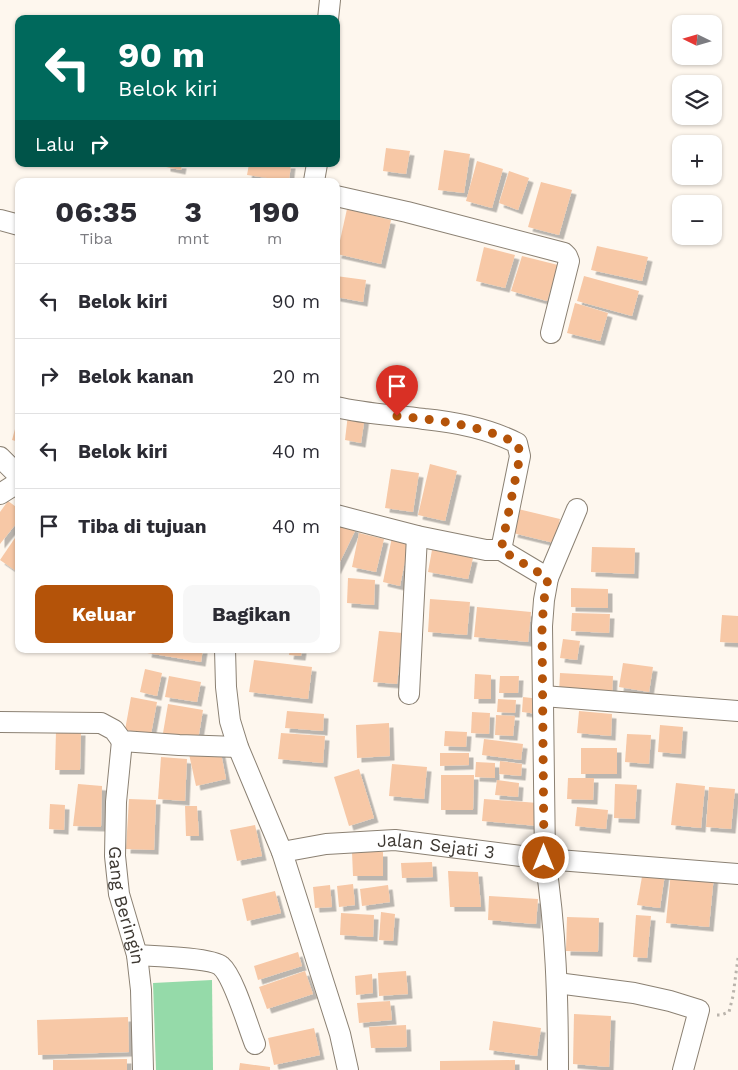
<!DOCTYPE html>
<html lang="id">
<head>
<meta charset="utf-8">
<style>
  :root { --surface:#fff; --page:#f7f7f7; --text:#2b2b33; --muted:#7c7c81; --line:#e1e1e2; --accent:#b45309 }
  body { margin:0; font-family:"Work Sans",sans-serif; background:var(--page); color:var(--text); height:100vh; display:flex; flex-direction:column; font-size:19px; white-space:nowrap }
  * { box-sizing:border-box; margin:0 }
  p { font-size:16px; color:var(--muted) }
  .icon { flex:none; width:28px; height:28px; fill:none; stroke:currentColor; stroke-width:2; stroke-linecap:round; stroke-linejoin:round }
  .map { position:relative; flex:1; overflow:hidden }
  .side { position:absolute; left:15px; top:178px; width:325px; height:475px; display:flex; flex-direction:column; background:var(--surface); border-radius:10px; box-shadow:0 1px 4px #0004 }
  .side>* { flex:none }
  .top-card { position:absolute; left:15px; top:15px; width:325px; height:152px; border-radius:10px; box-shadow:0 1px 4px #0004; background:#00695c; color:#fff; overflow:hidden }
  .needle { width:32px; rotate:275deg }
  .tools { position:absolute; left:672px; top:15px; display:grid; gap:10px }
  .tools a { display:grid; place-items:center; width:50px; height:50px; border-radius:10px; background:var(--surface); box-shadow:0 1px 4px #0004; font-size:25px }
  .pin { position:absolute; display:grid; place-items:center; width:42px; height:42px; color:#fff; margin:-51px -21px; border-radius:50% 50% 50% 0; rotate:-45deg; box-shadow:0 0 5px #0007 }
  .pin .icon { rotate:45deg }
  .me { position:absolute; width:55px; margin:-28px; rotate:0deg; stroke-linejoin:round; filter:drop-shadow(0 0 4px #0008) }
  .turn { display:flex; align-items:center; gap:18px; height:105px; padding:0 20px; font-size:22px }
  .turn .icon { width:65px; height:65px; stroke-width:2.5 }
  .turn b { display:block; font-size:35px; line-height:42px }
  .then { display:flex; align-items:center; height:48px; padding:0 20px; background:#0003; gap:10px; font-size:19px }
  .eta { display:flex; justify-content:space-evenly; align-items:center; height:85px; text-align:center }
  .eta b { font-size:30px; font-weight:700; line-height:35px }
  .button { display:flex; gap:10px; margin-top:auto; padding:10px 20px }
  .button a { flex:1; height:58px; border-radius:10px; background:var(--accent); color:#fff; font-size:20px; font-weight:700; line-height:58px; text-align:center }
  .button a+a { background:var(--page); color:var(--text) }
  ul { padding:0; list-style:none }
  li { display:flex; align-items:center; gap:15px; height:75px; padding:0 20px; border-top:1px solid var(--line) }
  li div { flex:1 }
  li b { display:block; font-size:19px }
  li em { font-style:normal }
  .map>svg:first-child { display:block }
  .green { fill:#95daa9 }
  .building { fill:#f7c8a6; filter:url(#shadow) }
  .lines { fill:none; stroke-linecap:round; stroke-linejoin:round }
  .street-casing { stroke:#8b8173; stroke-width:22 }
  .path { stroke:#bab4ac; stroke-width:3; stroke-dasharray:2.5 4; stroke-linecap:butt }
  .street { stroke:#fff; stroke-width:20 }
  .route { stroke:#b45309; stroke-width:9; stroke-dasharray:0 16.2 }
  .labels { text-anchor:middle; stroke-width:4.5; stroke-linejoin:round; paint-order:stroke }
  .street-label { font-size:18px; fill:#3e3933; stroke:#fef7ee }
</style>
</head>
<body>
<div class="map">
<svg width="738" height="1070" viewBox="0 0 738 1070">
  <defs>
    <filter id="shadow"><feDropShadow dx="4.5" dy="4.5" stdDeviation="0" flood-color="#0004"/></filter>
  </defs>
  <rect width="100%" height="100%" fill="#fef7ee"/>
  <polygon class="green" points="212,980 213,1070 156,1070 153,983"/>
  <g class="building">
    <polygon points="386,148 410,151 406,174 383,171"/>
    <polygon points="444,150 470,154 464,193 438,190"/>
    <polygon points="477,161 503,169 492,208 466,201"/>
    <polygon points="166,164 182,164 181,170 166,167"/>
    <polygon points="249,164 291,164 289,181 247,175"/>
    <polygon points="509,171 529,178 518,210 499,203"/>
    <polygon points="541,182 572,190 559,235 528,227"/>
    <polygon points="347,209 391,220 381,264 337,254"/>
    <polygon points="597,246 648,257 642,281 591,270"/>
    <polygon points="484,247 515,255 505,288 476,281"/>
    <polygon points="522,256 558,265 547,301 511,291"/>
    <polygon points="336,276 366,280 363,302 336,297"/>
    <polygon points="584,276 639,291 632,316 577,301"/>
    <polygon points="575,303 608,313 600,341 567,333"/>
    <polygon points="348,414 365,416 361,443 345,440"/>
    <polygon points="18,418 19,418 19,442 12,440"/>
    <polygon points="430,464 457,471 445,521 418,515"/>
    <polygon points="391,469 419,473 413,512 385,508"/>
    <polygon points="8,501 19,509 19,520 0,544 0,512"/>
    <polygon points="518,509 560,519 554,543 513,533"/>
    <polygon points="341,522 356,529 336,570 336,532"/>
    <polygon points="19,532 19,573 0,560"/>
    <polygon points="359,533 384,539 376,572 352,567"/>
    <polygon points="392,537 409,541 400,586 383,582"/>
    <polygon points="592,547 635,548 634,574 591,572"/>
    <polygon points="432,550 473,558 468,579 428,572"/>
    <polygon points="348,578 375,580 374,605 347,603"/>
    <polygon points="571,588 608,589 608,608 571,607"/>
    <polygon points="430,599 470,602 467,635 428,632"/>
    <polygon points="477,607 531,612 528,642 474,637"/>
    <polygon points="572,613 610,614 609,633 571,631"/>
    <polygon points="722,615 738,616 738,643 720,642"/>
    <polygon points="379,631 403,633 397,684 373,682"/>
    <polygon points="563,639 580,641 577,660 560,658"/>
    <polygon points="148,649 203,649 201,662 147,653"/>
    <polygon points="290,649 302,649 301,656 289,655"/>
    <polygon points="254,660 312,667 308,699 249,692"/>
    <polygon points="623,663 653,667 649,692 619,687"/>
    <polygon points="145,669 162,673 157,696 140,692"/>
    <polygon points="560,673 613,676 612,696 559,693"/>
    <polygon points="475,674 491,675 491,699 474,699"/>
    <polygon points="169,676 201,682 197,702 165,697"/>
    <polygon points="500,676 519,676 518,693 499,693"/>
    <polygon points="131,697 157,702 151,734 125,730"/>
    <polygon points="523,697 540,699 538,714 522,712"/>
    <polygon points="498,699 516,700 515,713 497,712"/>
    <polygon points="168,704 203,710 198,740 163,733"/>
    <polygon points="287,711 324,714 323,731 285,728"/>
    <polygon points="579,711 612,714 611,736 577,733"/>
    <polygon points="472,712 490,713 489,734 471,733"/>
    <polygon points="496,715 515,716 513,736 495,735"/>
    <polygon points="389,723 390,756 357,758 356,725"/>
    <polygon points="660,725 683,727 681,754 658,752"/>
    <polygon points="56,731 81,731 80,770 55,770"/>
    <polygon points="445,731 467,732 466,747 444,746"/>
    <polygon points="281,733 325,736 323,763 278,759"/>
    <polygon points="627,734 651,735 649,764 625,762"/>
    <polygon points="484,739 523,744 521,760 482,755"/>
    <polygon points="220,748 226,779 196,786 189,754"/>
    <rect x="581" y="748" width="36" height="26"/>
    <polygon points="440,753 469,753 469,765 440,766"/>
    <polygon points="161,757 187,759 185,801 158,799"/>
    <polygon points="500,761 522,764 521,776 499,774"/>
    <polygon points="476,762 495,763 495,778 475,777"/>
    <polygon points="392,764 427,767 424,799 389,796"/>
    <polygon points="359,769 374,818 349,826 334,777"/>
    <polygon points="441,775 474,775 473,810 441,810"/>
    <polygon points="568,778 594,778 593,800 567,799"/>
    <polygon points="497,780 519,783 518,797 495,795"/>
    <polygon points="676,783 705,786 701,828 671,825"/>
    <polygon points="78,784 102,786 101,827 73,826"/>
    <polygon points="615,784 637,785 635,819 614,818"/>
    <polygon points="709,787 735,789 731,829 706,827"/>
    <polygon points="129,799 156,800 154,850 126,849"/>
    <polygon points="484,799 538,803 537,826 482,821"/>
    <polygon points="50,804 65,805 64,830 49,829"/>
    <polygon points="185,806 197,806 199,836 186,836"/>
    <polygon points="577,807 608,810 606,829 575,826"/>
    <polygon points="255,825 262,856 237,861 230,830"/>
    <polygon points="352,852 383,852 383,876 353,876"/>
    <polygon points="432,862 433,877 402,878 401,863"/>
    <polygon points="448,871 478,872 481,907 450,907"/>
    <polygon points="643,871 665,874 660,908 637,905"/>
    <polygon points="671,871 714,875 709,927 666,923"/>
    <polygon points="353,884 355,905 339,907 337,886"/>
    <polygon points="330,885 332,907 315,908 313,887"/>
    <polygon points="388,885 390,902 362,906 360,889"/>
    <polygon points="275,891 281,913 247,921 242,899"/>
    <polygon points="489,896 538,899 536,924 488,920"/>
    <polygon points="381,912 395,914 393,941 379,940"/>
    <polygon points="341,913 374,915 373,937 340,935"/>
    <polygon points="636,915 651,916 647,958 633,957"/>
    <polygon points="567,917 599,918 598,952 566,951"/>
    <polygon points="298,952 302,966 258,980 254,966"/>
    <polygon points="305,971 313,994 267,1009 259,987"/>
    <polygon points="406,971 408,994 379,996 378,973"/>
    <polygon points="372,974 373,993 356,995 355,976"/>
    <polygon points="390,1001 392,1020 359,1023 357,1003"/>
    <polygon points="574,1014 611,1016 609,1067 573,1064"/>
    <polygon points="128,1017 129,1052 38,1055 37,1020"/>
    <polygon points="493,1021 541,1028 537,1056 489,1050"/>
    <polygon points="406,1025 407,1047 371,1048 369,1027"/>
    <polygon points="314,1028 320,1055 274,1065 268,1038"/>
    <polygon points="127,1059 127,1070 53,1070 53,1060"/>
    <polygon points="515,1060 515,1070 440,1070 440,1061"/>
    <polygon points="240,1063 270,1067 270,1070 239,1070"/>
  </g>
  <g class="lines">
    <defs>
      <g id="street">
        <polyline points="328,19 330,0"/>
        <polyline points="314,181 317,164"/>
        <polyline points="336,196 407,212 564,253 567,256 569,261 551,333"/>
        <polyline points="0,220 19,225"/>
        <path d="M336,407C365,414 395,415 424,419C456,422 489,429 517,443L520,456L501,550"/>
        <polyline points="0,457 19,476"/>
        <polyline points="0,494 19,482"/>
        <polyline points="336,515 417,536 486,550 501,550 548,578"/>
        <polyline points="225,649 226,687 230,721 238,747 282,852 340,1034 348,1070"/>
        <polyline points="409,694 417,536"/>
        <polyline points="543,696 738,711"/>
        <polyline points="0,722 101,723 114,730 122,741 179,745 238,747"/>
        <path id="s1" d="M122,741L116,802L115,856L119,894L137,955L141,990L143,1070"/>
        <path id="s2" d="M282,852L326,844L395,840L545,859L738,874"/>
        <path d="M137,955C153,956 212,958 221,966C234,977 248,1027 255,1044"/>
        <polyline points="557,983 634,993 670,1001 699,1010 683,1070"/>
        <path d="M558,1070C558,999 556,928 545,859L542,626L544,600L548,578L577,509"/>
      </g>
    </defs>
    <use href="#street" class="street-casing"/>
    <polyline class="path" points="717,1015 721,1015 729,1012 733,996 738,958"/>
    <use href="#street" class="street"/>
  </g>
  <g class="lines">
    <path class="route" d="M397,416C438,420 481,425 518,444L520,456L501,550L548,578L544,600L542,626L544,858"/>
  </g>
  <g class="labels">
    <g class="street-label">
      <text dy="6" stroke="none"><textPath href="#s2" startOffset="155">Jalan Sejati 3</textPath></text>
      <text dy="6" stroke="none"><textPath href="#s1" startOffset="166">Gang Beringin</textPath></text>
    </g>
  </g>
</svg>
<div class="tools">
<a><svg class="needle" viewBox="-14 -14 28 28"><path d="M0-13l5 13h-10z" fill="#e53935"/><path d="M0 13l5-13h-10z" fill="#7c7c81"/></svg></a>
<a><svg class="icon" aria-label="layers" viewBox="0 0 24 24"><path d="M12 4l9 5-9 5-9-5zM3 14l9 5 9-5"/></svg></a>
<a>+</a>
<a>−</a>
</div>
<div class="pin" style="left:397px;top:416px;background:#d93025"><svg class="icon" aria-label="arrive" viewBox="0 0 24 24"><path d="M6 21V4h12l-3 4 3 4H6"/></svg></div>
<svg class="me" style="left:544px;top:858px" viewBox="-20 -20 40 40"><circle r="17" fill="#b45309" stroke="#fff" stroke-width="3"/><path d="M0-11L8 9 0 5-8 9z" fill="#fff"/></svg>
<div class="top-card">
<div class="turn"><svg class="icon" aria-label="left" viewBox="0 0 24 24"><path d="M17 20v-9H6M10 6l-5 5 5 5"/></svg><div><b>90 m</b>Belok kiri</div></div>
<div class="then">Lalu<svg class="icon" aria-label="right" viewBox="0 0 24 24"><path d="M7 20v-9h11M14 6l5 5-5 5"/></svg></div>
</div>
<section class="side">
<div class="eta">
<div><b>06:35</b><p>Tiba</p></div>
<div><b>3</b><p>mnt</p></div>
<div><b>190</b><p>m</p></div>
</div>
<ul>
<li><svg class="icon" aria-label="left" viewBox="0 0 24 24"><path d="M17 20v-9H6M10 6l-5 5 5 5"/></svg><div><b>Belok kiri</b></div><em>90 m</em></li>
<li><svg class="icon" aria-label="right" viewBox="0 0 24 24"><path d="M7 20v-9h11M14 6l5 5-5 5"/></svg><div><b>Belok kanan</b></div><em>20 m</em></li>
<li><svg class="icon" aria-label="left" viewBox="0 0 24 24"><path d="M17 20v-9H6M10 6l-5 5 5 5"/></svg><div><b>Belok kiri</b></div><em>40 m</em></li>
<li><svg class="icon" aria-label="arrive" viewBox="0 0 24 24"><path d="M6 21V4h12l-3 4 3 4H6"/></svg><div><b>Tiba di tujuan</b></div><em>40 m</em></li>
</ul>
<div class="button"><a>Keluar</a><a>Bagikan</a></div>
</section>
</div>
</body>
</html>
